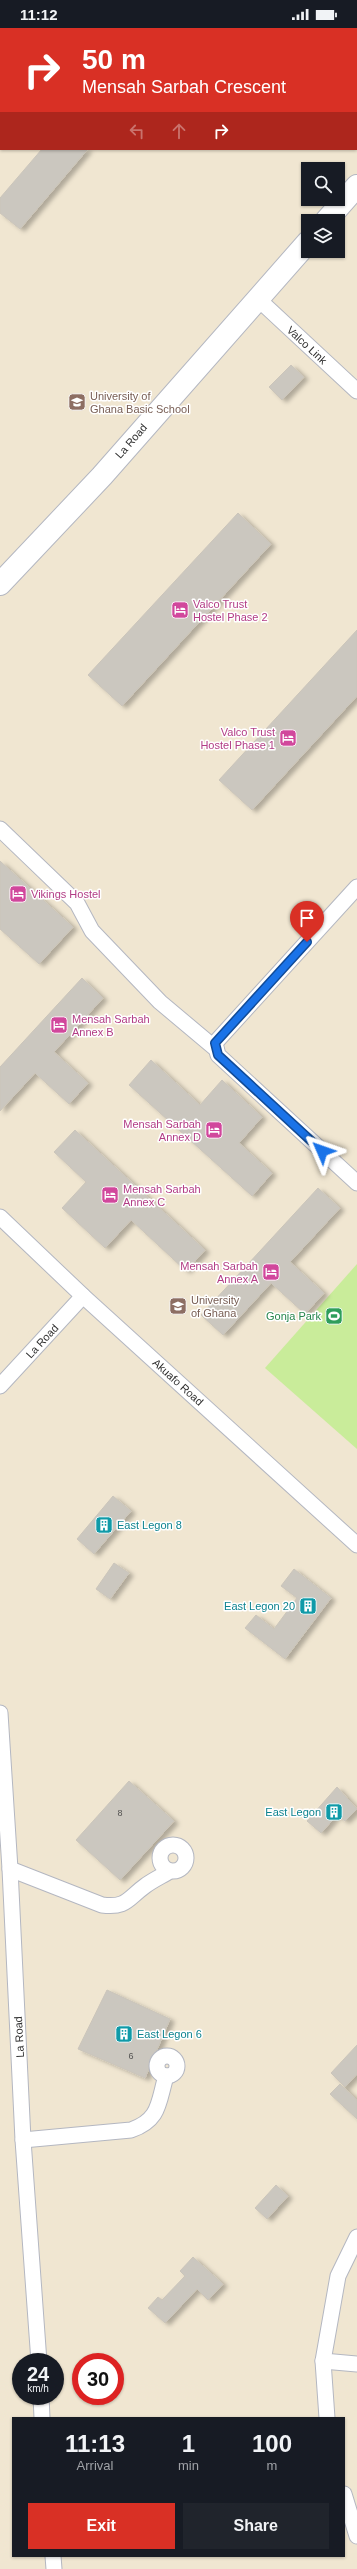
<!DOCTYPE html>
<html lang="en">
<head>
<meta charset="utf-8">
<style>
  :root { --surface:#171b24; --page:#20242c; --text:#f1f3f6; --muted:#9ea1a6; --accent:#d93025 }
  body { margin:0; font-family:Helvetica,sans-serif; background:var(--page); color:var(--text); height:100vh; display:flex; flex-direction:column; font-size:15px; white-space:nowrap }
  * { box-sizing:border-box; margin:0 }
  p { font-size:13px; color:var(--muted) }
  .icon { flex:none; width:22px; height:22px; fill:none; stroke:currentColor; stroke-width:2; stroke-linecap:round; stroke-linejoin:round }
  .map { position:relative; flex:1; overflow:hidden }
  .side { position:absolute; left:12px; top:2389px; width:333px; height:140px; display:flex; flex-direction:column; background:var(--surface); border-radius:0px; box-shadow:0 1px 3px #0004 }
  .side>* { flex:none }
  .banner { position:absolute; left:0px; top:0px; width:357px; height:122px; box-shadow:0 1px 3px #0004; background:#d93025; color:#fff; overflow:hidden }
  .buttons { position:absolute; left:301px; top:134px; display:grid; gap:8px }
  .buttons a { display:grid; place-items:center; width:44px; height:44px; border-radius:0px; background:var(--surface); box-shadow:0 1px 3px #0004; font-size:20px }
  .speed { position:absolute; left:12px; top:2325px; display:flex; gap:8px; font-size:20px; font-weight:700; text-align:center }
  .speed>* { display:grid; place-content:center; width:52px; height:52px; border-radius:50%; background:var(--surface); box-shadow:0 1px 3px #0004; line-height:1 }
  .speed small { font-size:10px; font-weight:400 }
  .speed .limit { border:6px solid #d22; background:#fff; color:#111 }
  .pin { position:absolute; display:grid; place-items:center; width:34px; height:34px; color:#fff; margin:-41px -17px; border-radius:50% 50% 50% 0; rotate:-45deg; box-shadow:0 0 4px #0007 }
  .pin .icon { rotate:45deg }
  .me { position:absolute; width:44px; margin:-22px; rotate:313deg; stroke-linejoin:round; filter:drop-shadow(0 0 3px #0008) }
  .turn { display:flex; align-items:center; gap:14px; height:84px; padding:0 16px; font-size:18px }
  .turn .icon { width:52px; height:52px; stroke-width:2.5 }
  .turn b { display:block; font-size:28px; line-height:34px }
  .lanes { display:flex; align-items:center; height:38px; padding:0 16px; background:#0003; justify-content:center; gap:20px; direction:ltr }
  .lanes .off { opacity:.35 }
  .eta { display:flex; justify-content:space-evenly; align-items:center; height:68px; text-align:center }
  .eta b { font-size:24px; font-weight:800; line-height:28px }
  .cta { display:flex; gap:8px; margin-top:auto; padding:8px 16px }
  .cta a { flex:1; height:46px; border-radius:0px; background:var(--accent); color:#fff; font-size:16px; font-weight:800; line-height:46px; text-align:center }
  .cta a+a { background:var(--page); color:var(--text) }
  .status { display:flex; justify-content:space-between; align-items:center; height:28px; padding:0 20px; background:var(--surface); direction:ltr }
  .status svg { height:11px; fill:currentColor }
  .map>svg:first-child { display:block }
  .education { fill:#f0e6d1; fill-rule:evenodd }
  .pitch { fill:#c9ec9a }
  .building { fill:#cbc7bf; stroke:#cbc5ba; filter:url(#shadow) }
  .lines { fill:none; stroke-linecap:round; stroke-linejoin:round }
  .street-casing { stroke:#b4b7c1; stroke-width:17 }
  .secondary-casing { stroke:#b4b7c1; stroke-width:24 }
  .street { stroke:#fff; stroke-width:15 }
  .secondary { stroke:#fff; stroke-width:22 }
  .route-casing { stroke:#114b97; stroke-width:10 }
  .route { stroke:#1a73e8; stroke-width:7 }
  .labels { text-anchor:middle; stroke-width:3; stroke-linejoin:round; paint-order:stroke }
  .number-label { font-size:9px; fill:#555452 }
  .street-label { font-size:11px; fill:#2e2e2e; stroke:#fff }
  .education-label { font-size:11px; fill:#785e54; stroke:#fff; text-anchor:start }
  .hotel-label { font-size:11px; fill:#b23c85; stroke:#fff; text-anchor:start }
  .leisure-label { font-size:11px; fill:#27864d; stroke:#fff; text-anchor:end }
  .culture-label { font-size:11px; fill:#0d838f; stroke:#fff; text-anchor:start }
</style>
</head>
<body>
<div class="status"><b>11:12</b><svg viewBox="0 0 49 12"><path d="M0 12V9h3v3zM5 12V6h3v6zM10 12V3h3v9zM15 12V0h3v12zM26 1h20v11H26zM47 4h2v5h-2z"/></svg></div>
<div class="map">
<svg width="357" height="2541" viewBox="0 0 357 2541">
  <defs>
    <filter id="shadow"><feDropShadow dx="4.5" dy="2.5" stdDeviation="2" flood-color="#0004"/></filter>
  </defs>
  <rect width="100%" height="100%" fill="#efe9e1"/>
  <path class="education" d="M0,0H357V2541H0ZM1,1H356V121H1ZM308,141H338V171H308ZM308,193H338V223H308ZM21,2334H55V2368H21ZM81,2334H115V2368H81ZM13,2390H344V2528H13Z"/>
  <polygon class="pitch" points="357,1236 357,1421 265,1340"/>
  <g class="building">
    <polygon points="42,121 88,121 20,201 0,185 0,170"/>
    <polygon points="291,337 304,349 282,372 269,359"/>
    <polygon points="238,485 271,516 122,678 88,647"/>
    <polygon points="357,602 357,668 252,782 219,752"/>
    <polygon points="0,833 73,899 39,936 0,901"/>
    <polygon points="82,950 103,970 54,1024 88,1055 69,1076 35,1045 0,1083 0,1039"/>
    <polygon points="151,1032 200,1077 222,1052 262,1089 239,1115 272,1145 252,1168 129,1057"/>
    <polygon points="75,1102 205,1222 186,1243 131,1192 105,1220 62,1180 86,1154 54,1124"/>
    <polygon points="318,1160 340,1180 290,1234 324,1265 305,1286 271,1255 223,1307 201,1287"/>
    <polygon points="113,1468 131,1483 94,1526 77,1511"/>
    <polygon points="114,1535 129,1545 110,1571 96,1561"/>
    <polygon points="294,1541 331,1570 285,1631 245,1600 256,1587 274,1601 297,1570 281,1558"/>
    <polygon points="129,1753 174,1793 120,1852 76,1812"/>
    <polygon points="337,1759 357,1781 345,1793 337,1787 321,1805 307,1793"/>
    <polygon points="107,1962 170,1991 145,2050 78,2021"/>
    <polygon points="357,2017 357,2046 345,2059 331,2045"/>
    <polygon points="340,2056 357,2072 357,2091 330,2066"/>
    <polygon points="276,2157 288,2168 267,2191 255,2180"/>
    <polygon points="193,2229 223,2256 208,2272 197,2261 165,2295 148,2280 158,2269 162,2272 185,2248 180,2243"/>
  </g>
  <g class="lines">
    <defs>
      <g id="street">
        <polyline points="257,270 357,363"/>
        <polyline points="0,801 77,875 92,903 160,974 216,1021"/>
        <polyline points="357,859 215,1015 218,1027 357,1155"/>
        <polyline points="0,1189 83,1268 357,1517"/>
        <polyline points="0,1358 83,1268"/>
        <polyline points="0,1685 10,1841 23,2112 39,2334"/>
        <circle cx="173" cy="1830" r="13"/>
        <path d="M10,1841L102,1877C127,1880 127,1871 145,1858C153,1852 162,1848 170,1843"/>
        <circle cx="167" cy="2038" r="10"/>
        <path d="M23,2112L131,2102C160,2092 158,2075 166,2048"/>
        <polyline points="323,2333 357,2336"/>
        <polyline points="41,2368 42,2390"/>
        <polyline points="327,2390 323,2333 338,2248 357,2209"/>
        <polyline points="344,2466 357,2508"/>
        <polyline points="53,2528 54,2541"/>
      </g>
      <g id="secondary">
        <polyline points="326,193 357,158"/>
        <polyline points="0,556 102,448 308,214"/>
      </g>
    </defs>
    <use href="#street" class="street-casing"/>
    <use href="#secondary" class="secondary-casing"/>
    <use href="#street" class="street"/>
    <use href="#secondary" class="secondary"/>
  </g>
  <g class="lines">
    <defs>
      <polyline id="route" points="307,914 215,1015 218,1027 322,1123"/>
    </defs>
    <use href="#route" class="route-casing"/>
    <use href="#route" class="route"/>
  </g>
  <defs>
    <symbol id="school-square" viewBox="-11 -11 22 22"><rect x="-9" y="-9" width="18" height="18" rx="4" fill="#8d6e63" stroke="#fff"/><path d="M0-5L7-2L0 1L-7-2ZM-4 1L0 2.5L4 1V4Q0 6-4 4Z" fill="#fff"/></symbol>
    <symbol id="hotel-square" viewBox="-11 -11 22 22"><rect x="-9" y="-9" width="18" height="18" rx="4" fill="#d1479c" stroke="#fff"/><path d="M-6-4.5h1.5V1H6V5H4.5V3h-9V5H-6ZM-4 0a1.8 1.8 0 1 1 3.6 0ZM.5 0V-2.5h3Q6-2.5 6 0Z" fill="#fff"/></symbol>
    <symbol id="university-square" viewBox="-11 -11 22 22"><rect x="-9" y="-9" width="18" height="18" rx="4" fill="#8d6e63" stroke="#fff"/><path d="M0-5L7-2L0 1L-7-2ZM-4 1L0 2.5L4 1V4Q0 6-4 4Z" fill="#fff"/></symbol>
    <symbol id="stadium-square" viewBox="-11 -11 22 22"><rect x="-9" y="-9" width="18" height="18" rx="4" fill="#2e9e5b" stroke="#fff"/><path d="M0-5a6.5 5 0 1 0 0 10a6.5 5 0 1 0 0-10ZM-3.5-1.8h7v3.6h-7Z" fill="#fff"/></symbol>
    <symbol id="building-square" viewBox="-11 -11 22 22"><rect x="-9" y="-9" width="18" height="18" rx="4" fill="#0f9aa8" stroke="#fff"/><path d="M-4-6H4V6H1V3H-1V6H-4ZM-2.5-4.3h1.7v1.8h-1.7ZM.8-4.3h1.7v1.8H.8ZM-2.5-1h1.7V.8h-1.7ZM.8-1h1.7V.8H.8Z" fill="#fff"/></symbol>
  </defs>
  <g fill-rule="evenodd">
    <use href="#school-square" x="67" y="364" width="20" height="20"/>
    <use href="#hotel-square" x="170" y="572" width="20" height="20"/>
    <use href="#hotel-square" x="278" y="700" width="20" height="20"/>
    <use href="#hotel-square" x="8" y="856" width="20" height="20"/>
    <use href="#hotel-square" x="49" y="987" width="20" height="20"/>
    <use href="#hotel-square" x="204" y="1092" width="20" height="20"/>
    <use href="#hotel-square" x="100" y="1157" width="20" height="20"/>
    <use href="#hotel-square" x="261" y="1234" width="20" height="20"/>
    <use href="#university-square" x="168" y="1268" width="20" height="20"/>
    <use href="#stadium-square" x="324" y="1278" width="20" height="20"/>
    <use href="#building-square" x="94" y="1487" width="20" height="20"/>
    <use href="#building-square" x="298" y="1568" width="20" height="20"/>
    <use href="#building-square" x="324" y="1774" width="20" height="20"/>
    <use href="#building-square" x="114" y="1996" width="20" height="20"/>
  </g>
  <g class="labels">
    <g class="number-label">
      <text x="120" y="1788">8</text>
      <text x="131" y="2031">6</text>
    </g>
    <g class="street-label">
      <text transform="translate(307 317) rotate(43)" y="4">Valco Link</text>
      <text transform="translate(131 413) rotate(-49)" y="4">La Road</text>
      <text transform="translate(42 1313) rotate(-47)" y="4">La Road</text>
      <text transform="translate(178 1354) rotate(42)" y="4">Akuafo Road</text>
      <text transform="translate(19 2009) rotate(-93)" y="4">La Road</text>
    </g>
    <g class="education-label">
      <text x="90" y="372">University of<tspan x="90" dy="13">Ghana Basic School</tspan></text>
      <text x="191" y="1276">University<tspan x="191" dy="13">of Ghana</tspan></text>
    </g>
    <g class="hotel-label">
      <text x="193" y="580">Valco Trust<tspan x="193" dy="13">Hostel Phase 2</tspan></text>
      <text x="275" y="708" text-anchor="end">Valco Trust<tspan x="275" dy="13">Hostel Phase 1</tspan></text>
      <text x="31" y="870">Vikings Hostel</text>
      <text x="72" y="995">Mensah Sarbah<tspan x="72" dy="13">Annex B</tspan></text>
      <text x="201" y="1100" text-anchor="end">Mensah Sarbah<tspan x="201" dy="13">Annex D</tspan></text>
      <text x="123" y="1165">Mensah Sarbah<tspan x="123" dy="13">Annex C</tspan></text>
      <text x="258" y="1242" text-anchor="end">Mensah Sarbah<tspan x="258" dy="13">Annex A</tspan></text>
    </g>
    <g class="leisure-label">
      <text x="321" y="1292">Gonja Park</text>
    </g>
    <g class="culture-label">
      <text x="117" y="1501">East Legon 8</text>
      <text x="295" y="1582" text-anchor="end">East Legon 20</text>
      <text x="321" y="1788" text-anchor="end">East Legon</text>
      <text x="137" y="2010">East Legon 6</text>
    </g>
  </g>
</svg>
<div class="buttons">
<a><svg class="icon" aria-label="search" viewBox="0 0 24 24"><circle cx="10" cy="10" r="6"/><path d="M15 15l6 6"/></svg></a>
<a><svg class="icon" aria-label="layers" viewBox="0 0 24 24"><path d="M12 4l9 5-9 5-9-5zM3 14l9 5 9-5"/></svg></a>
</div>
<div class="speed"><div>24<small>km/h</small></div><div class="limit">30</div></div>
<div class="pin" style="left:307px;top:914px;background:#d93025"><svg class="icon" aria-label="arrive" viewBox="0 0 24 24"><path d="M6 21V4h12l-3 4 3 4H6"/></svg></div>
<svg class="me" style="left:322px;top:1123px" viewBox="-20 -20 40 40"><path d="M0-17L14 15 0 8-14 15z" fill="#1a73e8" stroke="#fff" stroke-width="4"/></svg>
<div class="banner">
<div class="turn"><svg class="icon" aria-label="right" viewBox="0 0 24 24"><path d="M7 20v-9h11M14 6l5 5-5 5"/></svg><div><b>50 m</b>Mensah Sarbah Crescent</div></div>
<div class="lanes"><svg class="icon off" aria-label="left" viewBox="0 0 24 24"><path d="M17 20v-9H6M10 6l-5 5 5 5"/></svg><svg class="icon off" aria-label="ahead" viewBox="0 0 24 24"><path d="M12 20V5M6 11l6-6 6 6"/></svg><svg class="icon" aria-label="right" viewBox="0 0 24 24"><path d="M7 20v-9h11M14 6l5 5-5 5"/></svg></div>
</div>
<section class="side">
<div class="eta">
<div><b>11:13</b><p>Arrival</p></div>
<div><b>1</b><p>min</p></div>
<div><b>100</b><p>m</p></div>
</div>
<div class="cta"><a>Exit</a><a>Share</a></div>
</section>
</div>
</body>
</html>
